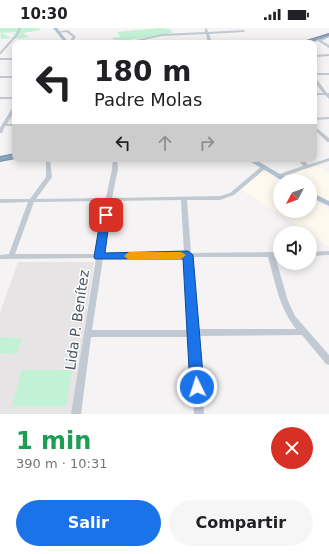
<!DOCTYPE html>
<html lang="es">
<head>
<meta charset="utf-8">
<style>
  :root { --surface:#fff; --page:#f6f6f6; --text:#202124; --muted:#757577; --accent:#1a73e8 }
  body { margin:0; font-family:"DejaVu Sans",sans-serif; background:var(--page); color:var(--text); height:100vh; display:flex; flex-direction:column; font-size:15px; white-space:nowrap }
  * { box-sizing:border-box; margin:0 }
  p { font-size:13px; color:var(--muted) }
  .icon { flex:none; width:22px; height:22px; fill:none; stroke:currentColor; stroke-width:2; stroke-linecap:round; stroke-linejoin:round }
  .map { position:relative; height:386px; overflow:hidden }
  .details { display:flex; flex-direction:column; background:var(--surface); flex:1 }
  .details>* { flex:none }
  .hud { position:absolute; left:12px; top:12px; width:305px; height:122px; border-radius:8px; box-shadow:0 2px 10px #0003; background:#fff; color:var(--text); overflow:hidden }
  .needle { width:26px; rotate:229deg }
  .buttons { position:absolute; left:273px; top:146px; display:grid; gap:8px }
  .buttons a { display:grid; place-items:center; width:44px; height:44px; border-radius:50%; background:var(--surface); box-shadow:0 2px 10px #0003; font-size:20px }
  .pin { position:absolute; display:grid; place-items:center; width:34px; height:34px; color:#fff; margin:-17px; border-radius:8px; box-shadow:0 2px 6px #0006 }
  .me { position:absolute; width:44px; margin:-22px; rotate:356deg; stroke-linejoin:round; filter:drop-shadow(0 0 3px #0008) }
  .turn { display:flex; align-items:center; gap:14px; height:84px; padding:0 16px; font-size:18px }
  .turn .icon { width:52px; height:52px; stroke-width:2.5 }
  .turn b { display:block; font-size:28px; line-height:34px }
  .lanes { display:flex; align-items:center; height:38px; padding:0 16px; background:#0003; justify-content:center; gap:20px; direction:ltr }
  .lanes .off { opacity:.35 }
  .round { display:grid; place-items:center; flex:none; width:42px; height:42px; border-radius:21px; background:var(--page) }
  .headline { display:flex; align-items:center; justify-content:space-between; height:68px; padding:0 16px }
  h1 { font-size:24px; font-weight:700; line-height:30px; color:#1e9e55 }
  .button { display:flex; gap:8px; margin-top:auto; padding:8px 16px }
  .button a { flex:1; height:46px; border-radius:24px; background:var(--accent); color:#fff; font-size:16px; font-weight:700; line-height:46px; text-align:center }
  .button a+a { background:var(--page); color:var(--text) }
  .status { display:flex; justify-content:space-between; align-items:center; height:28px; padding:0 20px; background:var(--surface); direction:ltr }
  .status svg { height:11px; fill:currentColor }
  .map>svg:first-child { display:block }
  .commercial { fill:#fdf9ef }
  .education { fill:#e6e4e5 }
  .green { fill:#c3f1d5 }
  .lines { fill:none; stroke-linecap:round; stroke-linejoin:round }
  .highway-casing { stroke:#7690ad; stroke-width:2 }
  .minor { fill:#c1cad2; fill-rule:evenodd }
  .major { fill:#b3c2d1; fill-rule:evenodd }
  .highway { fill:#8ba5c1; fill-rule:evenodd }
  .route { fill:#1a73e8; stroke:#114b97 }
  .slow { fill:#f59e0b }
  .labels { text-anchor:middle; stroke-width:3; stroke-linejoin:round; paint-order:stroke }
  .street-label { font-size:14px; fill:#4a5661; stroke:#fff }
</style>
</head>
<body>
<div class="status"><b>10:30</b><svg viewBox="0 0 49 12"><path d="M0 12V9h3v3zM5 12V6h3v6zM10 12V3h3v9zM15 12V0h3v12zM26 1h20v11H26zM47 4h2v5h-2z"/></svg></div>
<div class="map">
<svg width="329" height="386" viewBox="0 0 329 386">
  <rect width="100%" height="100%" fill="#f5f3f3"/>
  <g class="commercial">
    <polygon points="315,137 329,145 329,173 310,162 310,153 293,153 285,148"/>
    <polygon points="262,143 280,153 280,183 310,183 310,170 329,181 329,219 310,205 239,161"/>
  </g>
  <polygon class="education" points="18,234 94,234 72,386 0,386 0,285"/>
  <g class="green">
    <polygon points="0,0 39,0 40,2 23,5 29,9 14,11 16,7 12,7 17,4 1,5 12,10 1,11"/>
    <polygon points="160,0 170,1 173,5 116,14 112,10 120,9 117,4"/>
    <polygon points="0,309 22,310 17,326 0,325"/>
    <polygon points="22,342 72,342 66,378 12,378"/>
  </g>
  <g class="lines">
    <defs>
      <g id="highway">
        <polygon points="329,6 329,8 307,15 300,15"/>
        <polygon points="15,126 15,130 0,133 0,129"/>
      </g>
    </defs>
    <use href="#highway" class="highway-casing"/>
    <g class="minor">
      <polygon points="19,0 21,0 18,7 0,27 0,24 16,6"/>
      <polygon points="206,0 207,1 208,4 244,2 245,3 244,4 209,6 212,15 208,15 206,6 162,8 129,15 123,15 162,6 205,4 205,1"/>
      <polygon points="68,2 76,9 74,11 75,15 71,15 71,11 73,9 66,4 58,5 57,4"/>
      <polygon points="329,7 329,9 322,13 329,17 329,20 318,13 311,15 305,15 316,12 315,10 320,11"/>
      <polygon points="248,13 247,15 220,15 222,14"/>
      <polygon points="329,26 329,28 314,29 314,27"/>
      <rect x="0" y="30" width="15" height="2"/>
      <rect x="314" y="45" width="15" height="2"/>
      <rect x="0" y="48" width="15" height="2"/>
      <polygon points="314,49 315,49 327,65 329,65 329,71 325,67 314,67 314,65 323,65 314,53"/>
      <rect x="0" y="69" width="15" height="2"/>
      <polygon points="14,77 15,77 15,82 7,96 15,96 15,98 5,98 2,105 0,105 0,100"/>
      <polygon points="329,89 329,91 314,92 314,90"/>
      <polygon points="314,98 329,110 329,114 327,114 314,101"/>
      <polygon points="329,130 329,133 281,149 279,150 276,148 277,147 303,138 298,131 303,131 308,137"/>
      <path d="M46,131H50L52,149L36,171L106,170L112,141L113,131H117L118,141L112,170L220,168L230,165L262,138H266V140L234,167L220,172H187L191,225L280,224V228H275L288,273L295,288L329,327V337L326,336L302,307L198,308L204,386H194L190,309H91L81,386H71L96,230L0,231V227L9,226L28,174L0,175V171H30L46,149ZM181,172L184,225H103L111,173ZM105,173L97,226H15L34,174ZM185,229L189,302H92L103,230ZM191,229H268C275,253 279,280 296,301H197Z"/>
      <polygon points="329,223 329,227 310,228 310,224"/>
    </g>
    <g class="major">
      <polygon points="53,0 57,0 69,15 65,15"/>
      <polygon points="246,131 254,131 292,153 283,153"/>
      <polygon points="310,164 329,173 329,178 310,169"/>
    </g>
    <use href="#highway" class="highway"/>
  </g>
  <polygon class="route" points="106,184 110,187 105,225 188,223 193,227 204,359 202,364 197,365 192,364 190,359 183,231 95,231 94,229 101,187"/>
  <polygon class="slow" points="129,224 181,224 186,227 181,231 129,232 124,228"/>
  <g class="labels">
    <g class="street-label">
      <text transform="translate(77 292) rotate(-82)" y="5">Lida P. Benítez</text>
    </g>
  </g>
</svg>
<div class="buttons">
<a><svg class="needle" viewBox="-14 -14 28 28"><path d="M0-13l5 13h-10z" fill="#e53935"/><path d="M0 13l5-13h-10z" fill="#757577"/></svg></a>
<a><svg class="icon" aria-label="sound" viewBox="0 0 24 24"><path d="M4 9h4l5-4v14l-5-4H4zM17 9q2 3 0 6"/></svg></a>
</div>
<div class="pin" style="left:106px;top:187px;background:#d93025"><svg class="icon" aria-label="arrive" viewBox="0 0 24 24"><path d="M6 21V4h12l-3 4 3 4H6"/></svg></div>
<svg class="me" style="left:197px;top:359px" viewBox="-20 -20 40 40"><circle r="17" fill="#1a73e8" stroke="#fff" stroke-width="3"/><path d="M0-11L8 9 0 5-8 9z" fill="#fff"/></svg>
<div class="hud">
<div class="turn"><svg class="icon" aria-label="left" viewBox="0 0 24 24"><path d="M17 20v-9H6M10 6l-5 5 5 5"/></svg><div><b>180 m</b>Padre Molas</div></div>
<div class="lanes"><svg class="icon" aria-label="left" viewBox="0 0 24 24"><path d="M17 20v-9H6M10 6l-5 5 5 5"/></svg><svg class="icon off" aria-label="ahead" viewBox="0 0 24 24"><path d="M12 20V5M6 11l6-6 6 6"/></svg><svg class="icon off" aria-label="right" viewBox="0 0 24 24"><path d="M7 20v-9h11M14 6l5 5-5 5"/></svg></div>
</div>
</div>
<section class="details">
<div class="headline"><div><h1>1 min</h1><p>390 m · 10:31</p></div><a class="round" style="background:#d93025;color:#fff"><svg class="icon" aria-label="close" viewBox="0 0 24 24"><path d="M6 6l12 12M18 6L6 18"/></svg></a></div>
<div class="button"><a>Salir</a><a>Compartir</a></div>
</section>
</body>
</html>
